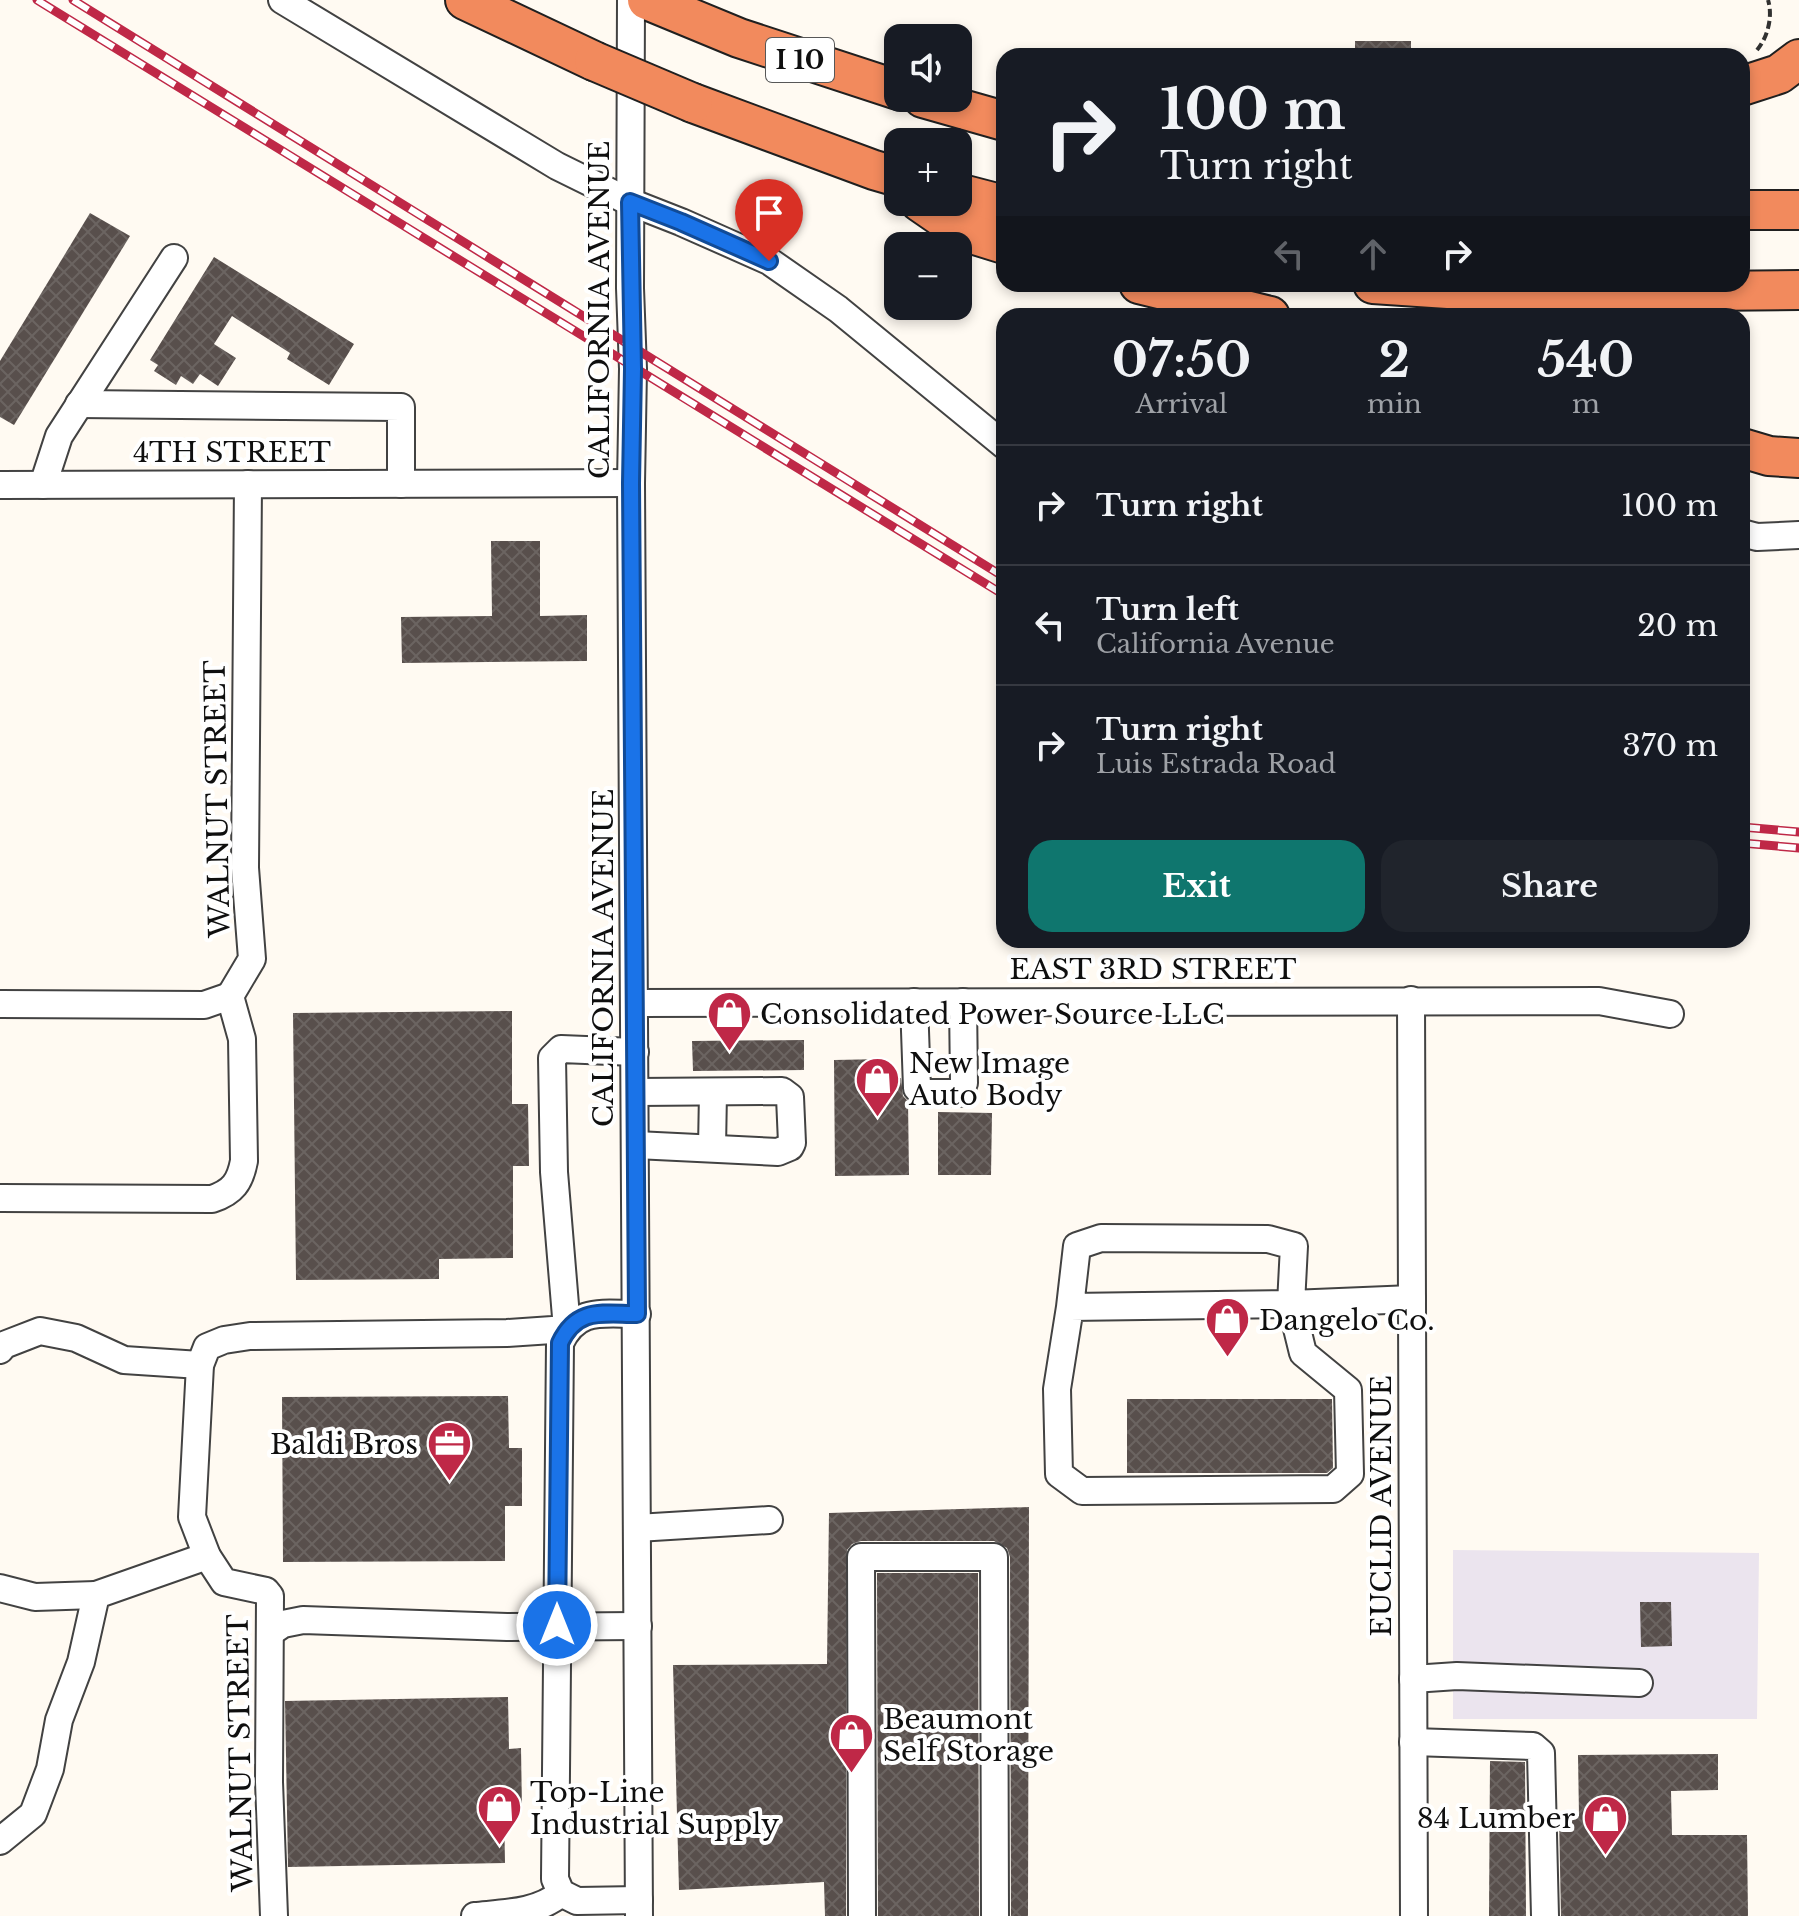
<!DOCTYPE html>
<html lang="en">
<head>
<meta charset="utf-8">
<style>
  :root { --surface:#171b24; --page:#20242c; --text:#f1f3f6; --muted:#9ea1a6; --line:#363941; --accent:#0f766e }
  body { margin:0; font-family:"Libre Baskerville",serif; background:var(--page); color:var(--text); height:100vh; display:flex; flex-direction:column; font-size:30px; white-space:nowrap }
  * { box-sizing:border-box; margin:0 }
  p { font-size:26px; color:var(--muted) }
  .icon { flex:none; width:44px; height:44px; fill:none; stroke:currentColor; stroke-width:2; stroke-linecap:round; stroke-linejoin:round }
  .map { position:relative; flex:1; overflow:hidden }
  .drawer { position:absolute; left:996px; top:308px; width:754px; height:640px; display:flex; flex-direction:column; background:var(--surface); border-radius:24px; box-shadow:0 4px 12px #0003 }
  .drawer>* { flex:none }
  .guide { position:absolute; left:996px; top:48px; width:754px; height:244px; border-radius:24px; box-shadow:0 4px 12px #0003; background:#171b24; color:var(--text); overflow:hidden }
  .fabs { position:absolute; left:884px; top:24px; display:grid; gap:16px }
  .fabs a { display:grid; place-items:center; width:88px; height:88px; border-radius:16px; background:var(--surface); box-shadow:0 4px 12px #0003; font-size:40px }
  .pin { position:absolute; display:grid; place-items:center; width:68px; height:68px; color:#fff; margin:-82px -34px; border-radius:50% 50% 50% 0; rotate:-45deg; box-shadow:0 0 8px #0007 }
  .pin .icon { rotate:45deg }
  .me { position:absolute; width:88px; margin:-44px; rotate:0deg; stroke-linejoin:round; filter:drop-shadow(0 0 6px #0008) }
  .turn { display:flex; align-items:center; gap:28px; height:168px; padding:0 32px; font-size:36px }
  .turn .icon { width:104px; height:104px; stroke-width:2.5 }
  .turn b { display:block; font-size:56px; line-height:68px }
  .lanes { display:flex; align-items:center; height:76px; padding:0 32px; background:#0003; justify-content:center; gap:40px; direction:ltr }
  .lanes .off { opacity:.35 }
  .eta { display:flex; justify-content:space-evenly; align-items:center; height:136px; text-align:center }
  .eta b { font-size:48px; font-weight:800; line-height:56px }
  .cta { display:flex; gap:16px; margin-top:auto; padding:16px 32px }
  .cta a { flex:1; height:92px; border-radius:24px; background:var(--accent); color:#fff; font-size:32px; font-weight:800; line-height:92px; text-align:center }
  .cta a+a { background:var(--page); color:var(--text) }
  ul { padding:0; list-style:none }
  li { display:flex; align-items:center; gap:24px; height:120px; padding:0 32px; border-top:2px solid var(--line) }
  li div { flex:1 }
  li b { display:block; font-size:30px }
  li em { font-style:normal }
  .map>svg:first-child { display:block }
  .industrial { fill:#ebe4ee }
  .building { fill:url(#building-cross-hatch) }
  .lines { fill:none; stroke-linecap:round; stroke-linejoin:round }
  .minor-casing { stroke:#424242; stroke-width:30 }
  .highway-casing { stroke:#202020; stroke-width:42 }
  .path { stroke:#313131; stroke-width:4; stroke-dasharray:8 4; stroke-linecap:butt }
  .minor { stroke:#fff; stroke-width:26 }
  .highway { stroke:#f28a5d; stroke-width:38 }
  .rail-casing { stroke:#bf2847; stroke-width:9 }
  .rail { stroke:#fff; stroke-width:6; stroke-dasharray:18; stroke-linecap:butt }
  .highway-bridge-casing { stroke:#202020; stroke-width:42; stroke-linecap:butt }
  .highway-bridge { stroke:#f28a5d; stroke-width:38 }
  .route-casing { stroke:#114b97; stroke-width:20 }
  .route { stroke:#1a73e8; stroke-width:14 }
  .labels { text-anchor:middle; stroke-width:8; stroke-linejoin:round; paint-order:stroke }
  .shield { fill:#fff; stroke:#575757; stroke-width:2 }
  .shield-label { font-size:26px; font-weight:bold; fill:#0f0f0f }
  .street-label { font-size:28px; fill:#0f0f0f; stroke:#fff }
  .poi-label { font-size:28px; fill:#0f0f0f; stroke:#fff; text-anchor:start }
</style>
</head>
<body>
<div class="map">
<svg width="1799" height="1916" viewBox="0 0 1799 1916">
  <defs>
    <pattern id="building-cross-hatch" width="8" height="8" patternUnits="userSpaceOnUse" patternTransform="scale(2)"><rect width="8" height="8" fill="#584f4c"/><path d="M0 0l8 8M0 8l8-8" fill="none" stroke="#6b6461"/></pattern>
  </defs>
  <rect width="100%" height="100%" fill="#fffaf2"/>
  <polygon class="industrial" points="1453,1550 1759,1553 1757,1719 1453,1719"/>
  <g class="building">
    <rect x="1355" y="41" width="56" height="15"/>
    <polygon points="90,213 130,236 14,425 0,417 0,361"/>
    <polygon points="214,257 354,344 329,385 287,359 290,353 232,316 214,344 236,358 218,386 200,374 193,384 181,376 176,385 154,371 158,365 150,360"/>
    <polygon points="491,541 540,541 540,616 587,615 587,661 402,663 401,617 492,616"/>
    <polygon points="512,1011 512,1104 528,1104 529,1166 513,1166 513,1258 439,1259 439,1279 296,1280 293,1013"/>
    <polygon points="804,1040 804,1070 693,1071 692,1041"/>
    <polygon points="884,1059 884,1078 901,1078 903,1096 908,1101 909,1175 835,1176 834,1060"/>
    <polygon points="938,1112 992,1113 991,1175 938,1175"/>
    <polygon points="508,1396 509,1448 522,1448 522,1506 505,1506 505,1561 283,1562 282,1397"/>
    <polygon points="1127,1399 1332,1399 1333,1468 1327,1473 1127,1473"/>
    <polygon points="1029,1507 1028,1916 1011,1916 1010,1557 1007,1548 994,1541 861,1541 852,1544 847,1550 846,1916 825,1916 824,1882 679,1890 673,1665 827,1664 829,1513"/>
    <polygon points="877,1573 978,1573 979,1916 878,1916"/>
    <polygon points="1640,1602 1671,1602 1672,1646 1641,1647"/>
    <polygon points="508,1697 509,1749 521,1748 522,1809 504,1809 505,1863 288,1867 285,1701"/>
    <polygon points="1718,1754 1718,1790 1671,1791 1672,1835 1747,1835 1748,1916 1561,1916 1559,1816 1579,1816 1578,1755"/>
    <polygon points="1490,1761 1525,1762 1526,1916 1489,1916"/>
  </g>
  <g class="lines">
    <defs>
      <g id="minor">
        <polyline points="282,0 557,166 630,202 681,222 769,261 838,309 1004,445"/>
        <polyline points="631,0 630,288 633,369 631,483 639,1916"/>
        <polyline points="79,404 401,407 401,484"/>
        <polyline points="0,485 631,483"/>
        <polyline points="43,485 59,436 174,258"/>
        <polyline points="1742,533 1757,537 1799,535"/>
        <polyline points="1411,1000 1414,1916"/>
        <polyline points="914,1002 917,1088 927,1093 959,1093 964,1083 963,1002"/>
        <polyline points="635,1003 1599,1001 1670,1014"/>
        <polyline points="0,1004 204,1005 230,996"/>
        <polyline points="636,1092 782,1091 790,1097 792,1143 790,1147 778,1152 636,1145"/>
        <polyline points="712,1148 713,1092"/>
        <path d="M0,1198L212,1199C233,1192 240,1182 244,1161L242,1039L230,996L252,959L245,868L248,484"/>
        <polyline points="1070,1307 1077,1246 1101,1238 1268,1239 1294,1246 1291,1304 1303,1353 1348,1390 1350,1474 1333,1489 1082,1491 1059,1474 1057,1389 1070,1307 1291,1304 1412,1299"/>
        <path d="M637,1314C602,1314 577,1307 560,1343L555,1879L561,1893L577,1901L639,1900"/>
        <polyline points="0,1350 4,1345 40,1331 76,1338 124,1360 200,1365"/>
        <polyline points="637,1528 769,1520"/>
        <polyline points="0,1588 35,1597 96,1595"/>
        <polyline points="271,1632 283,1624 303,1620 507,1627 638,1626"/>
        <polyline points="1413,1679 1457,1676 1639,1683"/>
        <polyline points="1413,1742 1533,1746 1541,1753 1545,1916"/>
        <polyline points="0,1841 33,1814 50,1769 59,1720 81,1662 96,1595 207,1556"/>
        <polyline points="274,1916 269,1782 270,1596 266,1591 224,1582 207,1556 192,1517 200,1365 207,1347 224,1340 250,1336 507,1333 567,1329 554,1172 552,1058 561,1049 635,1052"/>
        <path d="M475,1916C504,1913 538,1913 561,1893"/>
        <polyline points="862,1916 861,1557 994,1557 995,1916"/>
      </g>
      <g id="highway">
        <polyline points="465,0 594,61"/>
        <polyline points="647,0 739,38 898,90"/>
        <polyline points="1742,86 1779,74 1799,59"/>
        <polyline points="923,98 1004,121"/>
        <polyline points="693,103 874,170 898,177"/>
        <polyline points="958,193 1004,205"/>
        <polyline points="920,202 962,231 1004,244"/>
        <polyline points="1742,210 1799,210"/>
        <polyline points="1139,284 1270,316"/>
        <polyline points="1373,284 1508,293 1799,290"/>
        <polyline points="1742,448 1769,456 1799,458"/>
      </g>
    </defs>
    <use href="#minor" class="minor-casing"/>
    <use href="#highway" class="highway-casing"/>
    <path class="path" d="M1757,50C1768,37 1773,16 1768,0"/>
    <use href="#minor" class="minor"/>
    <use href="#highway" class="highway"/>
    <defs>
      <g id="rail">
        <polyline points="37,0 1004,595"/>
        <polyline points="73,0 1004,577"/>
        <polyline points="1742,827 1799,832"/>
        <polyline points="1742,843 1799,848"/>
      </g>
    </defs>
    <use href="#rail" class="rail-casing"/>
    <use href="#rail" class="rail"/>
    <defs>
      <polyline id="highway-bridge" points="594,61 693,103"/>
    </defs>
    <use href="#highway-bridge" class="highway-bridge-casing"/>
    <use href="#highway-bridge" class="highway-bridge"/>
  </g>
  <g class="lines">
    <defs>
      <path id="route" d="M557,1625L560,1343C577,1307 602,1314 637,1314L631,483L633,369L630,202L681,222L769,261"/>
    </defs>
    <use href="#route" class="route-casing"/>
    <use href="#route" class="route"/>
  </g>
  <defs>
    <symbol id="shop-pin" viewBox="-11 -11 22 30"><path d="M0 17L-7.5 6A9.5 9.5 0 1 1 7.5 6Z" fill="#bf2847" stroke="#fff"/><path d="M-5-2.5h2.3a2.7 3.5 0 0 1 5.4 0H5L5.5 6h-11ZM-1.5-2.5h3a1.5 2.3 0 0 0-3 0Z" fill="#fff"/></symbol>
    <symbol id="office-pin" viewBox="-11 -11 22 30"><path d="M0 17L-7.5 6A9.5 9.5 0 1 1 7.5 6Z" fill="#bf2847" stroke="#fff"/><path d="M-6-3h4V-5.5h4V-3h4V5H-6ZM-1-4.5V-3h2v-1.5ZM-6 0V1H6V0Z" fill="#fff"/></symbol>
  </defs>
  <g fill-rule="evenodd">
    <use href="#shop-pin" x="704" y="988" width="51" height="69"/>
    <use href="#shop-pin" x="852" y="1054" width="51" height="69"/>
    <use href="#shop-pin" x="1202" y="1294" width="51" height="69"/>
    <use href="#office-pin" x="424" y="1418" width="51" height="69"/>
    <use href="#shop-pin" x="826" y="1710" width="51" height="69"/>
    <use href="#shop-pin" x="474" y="1782" width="51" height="69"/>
    <use href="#shop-pin" x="1580" y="1792" width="51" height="69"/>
  </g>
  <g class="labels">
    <rect class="shield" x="766" y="38" width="68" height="44" rx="6"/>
    <g class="shield-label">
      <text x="800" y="69">I 10</text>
    </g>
    <g class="street-label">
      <text transform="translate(599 310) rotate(-90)" y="10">CALIFORNIA AVENUE</text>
      <text x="232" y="462">4TH STREET</text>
      <text transform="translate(217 799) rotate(-91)" y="10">WALNUT STREET</text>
      <text transform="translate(603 958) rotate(-90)" y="10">CALIFORNIA AVENUE</text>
      <text x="1153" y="979">EAST 3RD STREET</text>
      <text transform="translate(1381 1506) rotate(-90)" y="10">EUCLID AVENUE</text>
      <text transform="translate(240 1753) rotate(-91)" y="10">WALNUT STREET</text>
    </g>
    <g class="poi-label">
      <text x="760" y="1024">Consolidated Power Source LLC</text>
      <text x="909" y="1073">New Image<tspan x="909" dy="32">Auto Body</tspan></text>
      <text x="1259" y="1330">Dangelo Co.</text>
      <text x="418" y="1454" text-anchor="end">Baldi Bros</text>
      <text x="883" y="1729">Beaumont<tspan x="883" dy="32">Self Storage</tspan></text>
      <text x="530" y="1802">Top-Line<tspan x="530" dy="32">Industrial Supply</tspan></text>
      <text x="1575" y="1828" text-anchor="end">84 Lumber</text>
    </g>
  </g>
</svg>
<div class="fabs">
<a><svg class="icon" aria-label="sound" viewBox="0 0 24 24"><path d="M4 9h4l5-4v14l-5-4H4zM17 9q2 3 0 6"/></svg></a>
<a>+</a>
<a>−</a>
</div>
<div class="pin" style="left:769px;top:261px;background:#d93025"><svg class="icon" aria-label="arrive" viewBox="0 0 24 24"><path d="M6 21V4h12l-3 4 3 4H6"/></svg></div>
<svg class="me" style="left:557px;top:1625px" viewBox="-20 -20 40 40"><circle r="17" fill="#1a73e8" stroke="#fff" stroke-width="3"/><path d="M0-11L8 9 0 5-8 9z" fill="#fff"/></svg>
<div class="guide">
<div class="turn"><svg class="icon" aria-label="right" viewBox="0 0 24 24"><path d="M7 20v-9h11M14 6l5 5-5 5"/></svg><div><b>100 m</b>Turn right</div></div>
<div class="lanes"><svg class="icon off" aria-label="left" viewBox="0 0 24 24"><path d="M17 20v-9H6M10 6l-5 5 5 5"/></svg><svg class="icon off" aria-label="ahead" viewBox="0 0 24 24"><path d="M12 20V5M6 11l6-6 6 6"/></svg><svg class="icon" aria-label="right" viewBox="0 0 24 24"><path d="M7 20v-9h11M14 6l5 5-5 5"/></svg></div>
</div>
<section class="drawer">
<div class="eta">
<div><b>07:50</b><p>Arrival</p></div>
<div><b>2</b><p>min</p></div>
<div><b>540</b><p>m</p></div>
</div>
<ul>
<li><svg class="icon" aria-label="right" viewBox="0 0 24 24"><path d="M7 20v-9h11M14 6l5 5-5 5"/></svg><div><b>Turn right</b></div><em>100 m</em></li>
<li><svg class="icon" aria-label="left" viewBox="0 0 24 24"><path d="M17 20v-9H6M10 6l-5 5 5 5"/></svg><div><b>Turn left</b><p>California Avenue</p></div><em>20 m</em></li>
<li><svg class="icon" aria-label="right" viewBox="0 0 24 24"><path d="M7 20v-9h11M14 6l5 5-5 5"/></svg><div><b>Turn right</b><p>Luis Estrada Road</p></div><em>370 m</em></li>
</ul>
<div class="cta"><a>Exit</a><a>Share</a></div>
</section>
</div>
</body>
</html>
